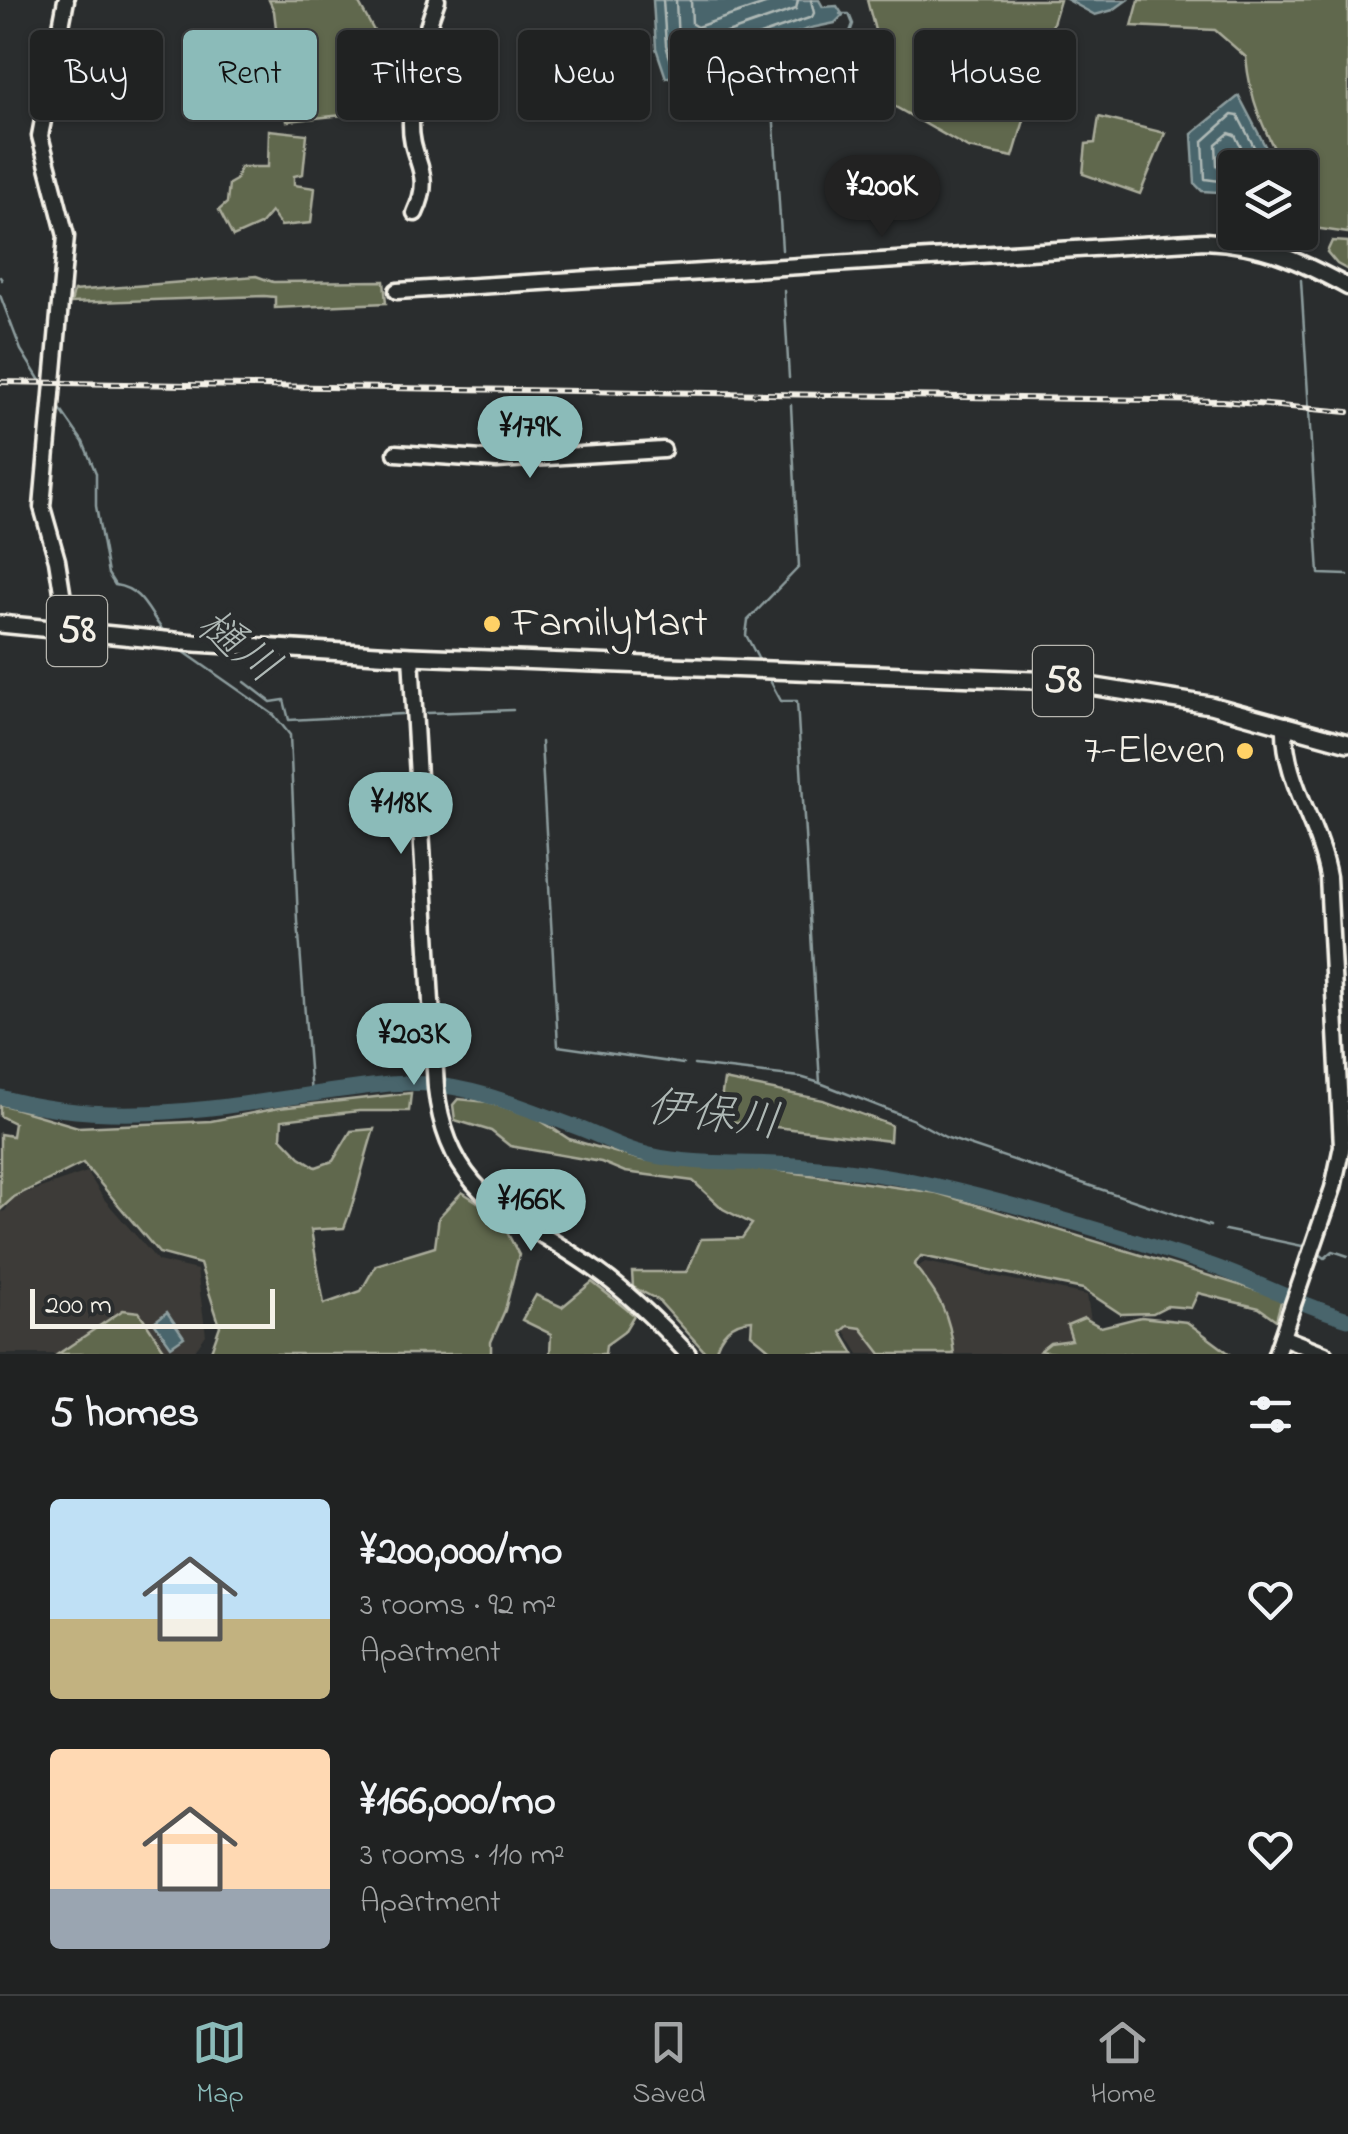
<!DOCTYPE html>
<meta charset="utf-8">
<style>
:root{--surface:#202222;--page:#2d2f2f;--text:#f1f3f6;--muted:#a2a4a5;--line:#3d3f40;--accent:#8bbbb9}
body{margin:0;font-family:"Indie Flower","Klee One",sans-serif;background:var(--page);color:var(--text);height:100vh;display:flex;flex-direction:column;font-size:38px;white-space:nowrap}
*{box-sizing:border-box;margin:0}
p{font-size:32px;color:var(--muted)}
.icon{flex:none;width:55px;height:55px;fill:none;stroke:currentColor;stroke-width:2;stroke-linecap:round;stroke-linejoin:round}
.map{position:relative;height:1354px;overflow:hidden}
.side{display:flex;flex-direction:column;background:var(--surface);flex:1}
.side>*{flex:none}
.banner{position:absolute;left:30px;top:30px;width:1290px;height:90px;display:flex;gap:20px}
.fabs{position:absolute;left:1218px;top:150px;display:grid;gap:20px}
.fabs a{display:grid;place-items:center;width:100px;height:100px;border-radius:10px;background:var(--surface);box-shadow:0 2px 8px #0004,0 0 0 2px var(--line);font-size:50px}
.scale{position:absolute;left:30px;bottom:25px;width:245px;box-sizing:border-box;padding-left:10px;border:5px solid #f4f1e8;border-top:0;font-size:28px;line-height:35px;white-space:nowrap;color:#f4f1e8;-webkit-text-stroke:8px #2a2d2e;paint-order:stroke}
.price{position:absolute;translate:-50% -85px;padding:0 22px;border-radius:35px;background:var(--accent);color:#111;font-size:32px;line-height:65px;filter:drop-shadow(0 2px 5px #0008)}
.price::after{content:'';position:absolute;left:50%;top:60px;width:30px;height:22px;margin-left:-15px;background:inherit;clip-path:polygon(0 0,100% 0,50% 100%)}
.price.selected{background:#222;color:#fff}
ul{padding:0;list-style:none}
li{display:flex;align-items:center;gap:30px;height:250px;padding:0 50px}
li span{display:grid;place-items:center;flex:none;width:280px;height:200px;border-radius:10px;color:#555}
li>.icon{margin-inline-start:auto}
span .icon{width:120px;height:120px;fill:#fffc;stroke-width:1}
li b{font-size:42px}
h2{display:flex;justify-content:space-between;align-items:center;height:120px;padding:0 50px;font-size:42px}
.chip{padding:0 35px;border-radius:10px;background:var(--surface);box-shadow:0 2px 8px #0004,0 0 0 2px var(--line);font-size:35px;line-height:90px}
.chip.selected{background:var(--accent);color:#111}
.dock{display:flex;justify-content:space-around;align-items:center;height:140px;border-top:2px solid var(--line);background:var(--surface);font-size:28px;color:var(--muted)}
.dock a{display:grid;justify-items:center;gap:5px}
.dock .selected{color:var(--accent)}
.map>svg:first-child{display:block}
</style>
<div class="map">
<svg width="1348" height="1354" viewBox="0 0 1348 1354">
<rect width="100%" height="100%" fill="#2a2d2e"/>
<filter id="ink" filterUnits="userSpaceOnUse"><feTurbulence type="fractalNoise" baseFrequency=".01" numOctaves="2"/><feDisplacementMap in="SourceGraphic" scale="20" xChannelSelector="R" yChannelSelector="G"/><feConvolveMatrix kernelMatrix="1 2 1 2 8 2 1 2 1" color-interpolation-filters="sRGB"/></filter>
<g filter="url(#ink)">
<!-- built -->
<g fill="#3c3b37">
<polygon points="87,1172 104,1199 158,1261 197,1270 206,1335 192,1354 0,1354 0,1212 5,1211 14,1197"/>
<polygon points="925,1262 1087,1295 1096,1354 859,1354 839,1321"/>
</g>
<!-- green -->
<g fill="#61684e" stroke="#aaac9b" stroke-width="2.5">
<polygon points="269,0 357,0 384,49 383,89 361,113 287,121 274,11"/>
<polygon points="867,0 1060,0 1013,157 968,148 885,101 882,57"/>
<path d="M 1139,0 L 1348,0 L 1348,233 L 1300,226 L 1300,168 L 1284,167 C 1263,129 1250,100 1246,57 L 1215,30 L 1132,26 Z"/>
<polygon points="1099,117 1165,133 1140,194 1083,174 1086,144 1095,143"/>
<polygon points="269,130 307,134 303,174 294,176 294,185 315,188 311,223 281,226 271,212 260,225 233,237 219,210 227,203 229,184 236,180 240,167 268,167"/>
<polygon points="1332,241 1348,242 1348,270 1337,264 1327,252"/>
<polygon points="256,276 273,282 384,281 386,303 275,308 275,297 264,296 71,303 74,291"/>
<polygon points="724,1080 823,1100 891,1125 890,1141 718,1120"/>
<path d="M 411,1093 L 409,1111 L 359,1111 L 282,1120 L 281,1137 L 300,1157 L 316,1167 L 333,1161 L 351,1131 L 374,1129 C 363,1162 357,1196 344,1228 L 311,1230 L 324,1304 L 361,1291 L 376,1265 L 435,1247 L 439,1217 L 462,1192 L 498,1215 L 519,1255 L 505,1310 L 491,1342 L 491,1354 L 210,1354 L 220,1326 L 200,1264 L 159,1253 L 83,1163 L 14,1197 L 0,1210 L 0,1134 L 12,1136 L 14,1123 L 0,1116 L 0,1104 L 78,1127 L 211,1121 L 279,1108 Z"/>
<path d="M 458,1099 L 488,1102 L 535,1117 L 569,1139 L 642,1160 L 775,1170 L 937,1193 L 1282,1298 L 1276,1320 L 1259,1308 L 1198,1293 L 1191,1308 L 1167,1306 L 1153,1313 L 1121,1314 L 1083,1289 L 921,1256 L 914,1265 C 939,1296 950,1313 954,1354 L 881,1354 L 861,1328 L 848,1326 L 841,1332 L 854,1354 L 775,1354 L 751,1334 L 752,1320 C 732,1321 719,1334 715,1354 L 707,1354 L 658,1300 L 633,1287 L 632,1272 L 687,1272 L 701,1239 L 742,1238 L 752,1224 L 723,1209 L 693,1181 L 625,1172 L 601,1162 L 510,1146 L 491,1131 L 455,1120 L 453,1105 Z"/>
<polygon points="592,1282 634,1315 624,1332 606,1345 605,1354 550,1354 551,1334 522,1320 536,1295 562,1307"/>
<polygon points="123,1310 139,1312 167,1354 58,1354"/>
<polygon points="1141,1317 1187,1322 1230,1354 1060,1354 1040,1351 1050,1343 1072,1340 1067,1325 1084,1318 1101,1327"/>
</g>
<!-- water -->
<g fill="#48656c" stroke="#8d9d9e" stroke-width="2.5">
<polygon points="653,0 819,0 823,7 837,6 843,15 835,23 811,28 666,78 656,48"/>
<polygon points="1068,0 1127,0 1113,10 1095,15"/>
<polygon points="1239,96 1276,167 1235,168 1235,193 1202,191 1195,184 1192,134"/>
<polygon points="167,1312 184,1337 171,1346 154,1322"/>
</g>
<g fill="none" stroke-linecap="round" stroke-linejoin="round">
<!-- shore -->
<g stroke="#afb9b6" stroke-width="2.5">
<polyline points="663,0 666,45 671,62 676,64 812,17 814,13 811,0"/>
<polyline points="676,0 678,43 684,48 796,9 798,0"/>
<polyline points="691,0 692,24 697,27 777,0"/>
<polyline points="1235,171 1220,169 1217,165 1216,144 1229,133 1235,135 1251,168"/>
<polyline points="1235,183 1205,179 1203,141 1232,115 1238,116 1265,168"/>
</g>
<!-- stream -->
<g stroke="#8d9d9e" stroke-width="2.5">
<polyline points="1291,232 1291,238"/>
<polyline points="782,250 771,77 846,43 853,24 849,14 840,14"/>
<polyline points="0,277 2,280"/>
<polyline points="1301,280 1319,574 1348,575"/>
<polyline points="784,291 789,378"/>
<polyline points="0,295 21,350 47,392"/>
<path d="M 58,406 L 83,442 L 96,473 L 96,506 L 108,574 L 115,585 C 143,589 148,613 165,633"/>
<polyline points="177,647 274,715 290,735 298,921 311,1095"/>
<polyline points="761,664 746,635 748,620 799,567 791,405"/>
<polyline points="767,675 781,701 797,701 820,1083 914,1120 945,1137 1210,1226"/>
<polyline points="245,682 271,702 284,700 289,720 402,714"/>
<polyline points="427,713 513,710"/>
<polyline points="541,742 558,1046 683,1064"/>
<polyline points="694,1065 800,1077 820,1083"/>
<polyline points="1225,1230 1307,1247"/>
<polyline points="1318,1253 1325,1258 1333,1251 1348,1256"/>
</g>
<!-- river -->
<path stroke="#48656c" stroke-width="15" d="M 0,1097 C 130,1134 259,1098 389,1084 C 460,1078 515,1105 579,1128 C 603,1137 624,1150 650,1155 C 697,1166 746,1161 794,1165 C 841,1168 890,1175 937,1186 C 1027,1207 1118,1235 1207,1264 C 1255,1280 1299,1305 1348,1319"/>
<defs>
<g id="secondary">
<polyline points="66,0 40,136 66,236 42,507 57,560 68,630"/>
<path d="M 415,213 C 435,171 410,162 411,123 C 413,82 423,38 437,0"/>
<path d="M 397,291 L 1205,241 C 1264,244 1298,260 1348,287"/>
<polyline points="396,453 497,460 663,450"/>
<path d="M 411,656 L 436,1088 C 448,1199 516,1213 596,1270 C 630,1294 660,1324 688,1354"/>
<polyline points="1282,1337 1325,1354"/>
<path d="M 1276,1354 L 1333,1188 L 1342,1146 L 1328,877 C 1319,824 1283,780 1285,725"/>
</g>
<polyline id="primary" points="0,624 195,643 411,656 1058,681 1210,705 1348,743"/>
</defs>
<!-- secondary casing -->
<use href="#secondary" stroke="#f4f1e8" stroke-width="21"/>
<!-- primary casing -->
<use href="#primary" stroke="#f4f1e8" stroke-width="22"/>
<!-- secondary -->
<use href="#secondary" stroke="#2a2d2e" stroke-width="14"/>
<!-- primary -->
<use href="#primary" stroke="#2a2d2e" stroke-width="15"/>
<defs>
<polyline id="rail" points="0,382 1222,401 1348,412"/>
</defs>
<!-- rail casing -->
<use href="#rail" stroke="#f4f1e8" stroke-width="6"/>
<!-- rail -->
<use href="#rail" stroke="#2a2d2e" stroke-width="2.5" stroke-dasharray="8" stroke-linecap="butt"/>
</g>
</g>
<!-- markers -->
<g fill="#ffd166" stroke="#2a2d2e" stroke-width="4">
<circle cx="492" cy="624" r="10"/>
<circle cx="1245" cy="751" r="10"/>
</g>
<g text-anchor="middle" dominant-baseline="central" stroke-width="10" stroke-linejoin="round" paint-order="stroke">
<!-- shield labels -->
<g fill="#2a2d2e" stroke="#b7b6b0" stroke-width="2.5">
<rect x="47" y="596" width="60" height="70" rx="8"/>
<rect x="1033" y="646" width="60" height="70" rx="8"/>
</g>
<g font-size="40" font-weight="bold" fill="#f4f1e8">
<text x="77" y="631">58</text>
<text x="1063" y="681">58</text>
</g>
<!-- poi labels -->
<g font-size="42" fill="#f4f1e8" stroke="#2a2d2e" text-anchor="start">
<text x="512" y="624">FamilyMart</text>
<text x="1225" y="751" text-anchor="end">7-Eleven</text>
</g>
<!-- water labels -->
<g font-size="45" font-style="italic" fill="#afb9b6" stroke="#2a2d2e">
<text transform="translate(237 648) rotate(38)">樋川</text>
<text transform="translate(713 1117) rotate(7)">伊保川</text>
</g>
</g>
</svg>
<div class="fabs">
<a><svg class="icon" aria-label="layers" viewBox="0 0 24 24"><path d="M12 4l9 5-9 5-9-5zM3 14l9 5 9-5"/></svg></a>
</div>
<div class="scale">200 m</div>
<b class="price selected" style="left:882px;top:240px">¥200K</b>
<b class="price" style="left:530px;top:481px">¥179K</b>
<b class="price" style="left:401px;top:857px">¥118K</b>
<b class="price" style="left:414px;top:1088px">¥203K</b>
<b class="price" style="left:531px;top:1254px">¥166K</b>
<div class="banner">
<a class="chip">Buy</a>
<a class="chip selected">Rent</a>
<a class="chip">Filters</a>
<a class="chip">New</a>
<a class="chip">Apartment</a>
<a class="chip">House</a>
</div>
</div>
<section class="side">
<h2>5 homes<svg class="icon" aria-label="filters" viewBox="0 0 24 24"><path d="M4 7h16M4 17h16"/><circle cx="9" cy="7" r="2"/><circle cx="15" cy="17" r="2"/></svg></h2>
<ul>
<li><span style="background:linear-gradient(#bfe0f5 60%,#c2b280 0)"><svg class="icon" aria-label="home" viewBox="0 0 24 24"><path d="M3 11l9-7 9 7M6 9v11h12V9"/></svg></span><div><b>¥200,000/mo</b><p>3 rooms · 92 m²</p><p>Apartment</p></div><svg class="icon" aria-label="heart" viewBox="0 0 24 24"><path d="M12 20l-8-8c-3-5 5-10 8-4 3-6 11-1 8 4z"/></svg></li>
<li><span style="background:linear-gradient(#ffd9b3 70%,#9aa5b1 0)"><svg class="icon" aria-label="home" viewBox="0 0 24 24"><path d="M3 11l9-7 9 7M6 9v11h12V9"/></svg></span><div><b>¥166,000/mo</b><p>3 rooms · 110 m²</p><p>Apartment</p></div><svg class="icon" aria-label="heart" viewBox="0 0 24 24"><path d="M12 20l-8-8c-3-5 5-10 8-4 3-6 11-1 8 4z"/></svg></li>
</ul>
</section>
<nav class="dock">
<a class="selected"><svg class="icon" aria-label="map" viewBox="0 0 24 24"><path d="M3 6l6-2 6 2 6-2v14l-6 2-6-2-6 2zM9 4v14M15 6v14"/></svg>Map</a>
<a><svg class="icon" aria-label="saved" viewBox="0 0 24 24"><path d="M7 4h10v16l-5-4-5 4z"/></svg>Saved</a>
<a><svg class="icon" aria-label="home" viewBox="0 0 24 24"><path d="M3 11l9-7 9 7M6 9v11h12V9"/></svg>Home</a>
</nav>
